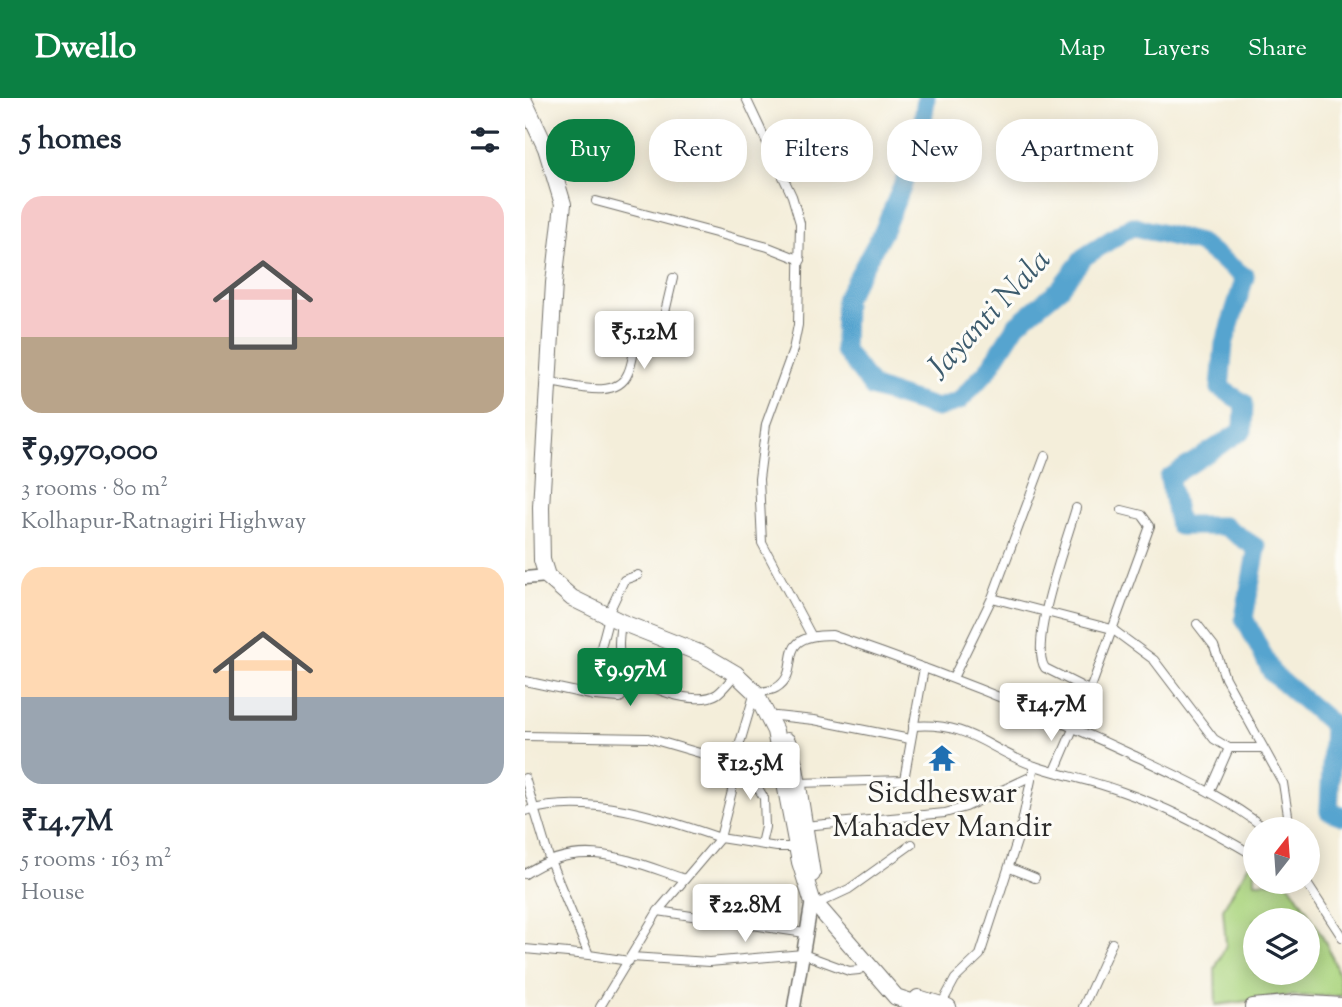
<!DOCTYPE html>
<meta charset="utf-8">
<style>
:root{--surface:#fff;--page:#f2f2f3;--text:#1f2937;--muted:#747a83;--accent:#0b8043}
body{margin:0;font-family:"Sorts Mill Goudy",serif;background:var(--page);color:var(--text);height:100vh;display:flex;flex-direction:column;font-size:26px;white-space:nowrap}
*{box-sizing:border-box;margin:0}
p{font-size:23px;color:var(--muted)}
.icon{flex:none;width:38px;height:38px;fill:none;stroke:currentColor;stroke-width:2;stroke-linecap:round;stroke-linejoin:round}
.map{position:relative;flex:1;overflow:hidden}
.sheet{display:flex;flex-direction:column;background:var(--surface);width:525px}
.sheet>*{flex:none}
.top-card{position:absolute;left:21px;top:21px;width:665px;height:63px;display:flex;gap:14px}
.needle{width:46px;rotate:17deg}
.buttons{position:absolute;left:718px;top:719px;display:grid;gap:14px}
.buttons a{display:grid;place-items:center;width:77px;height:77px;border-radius:50%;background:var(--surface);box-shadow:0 4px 18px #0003;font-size:35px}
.price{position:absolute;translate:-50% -60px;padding:0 16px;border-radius:7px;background:#fff;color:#222;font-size:23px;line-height:46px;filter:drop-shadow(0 2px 4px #0008)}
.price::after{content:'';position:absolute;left:50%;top:42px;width:21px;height:16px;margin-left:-10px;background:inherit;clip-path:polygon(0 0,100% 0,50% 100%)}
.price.on{background:var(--accent);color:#fff}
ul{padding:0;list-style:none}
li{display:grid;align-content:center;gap:14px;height:371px;padding:0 21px}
li span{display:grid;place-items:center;height:217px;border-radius:21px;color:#555}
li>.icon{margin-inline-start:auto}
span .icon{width:126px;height:126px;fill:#fffc;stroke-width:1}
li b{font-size:30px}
h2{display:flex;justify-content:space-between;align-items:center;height:84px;padding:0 21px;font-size:30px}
.pill{padding:0 24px;border-radius:28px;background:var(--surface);box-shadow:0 4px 18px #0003;font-size:24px;line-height:63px}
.pill.on{background:var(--accent);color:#fff}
header{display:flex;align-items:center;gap:42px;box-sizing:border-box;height:98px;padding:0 35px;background:var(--accent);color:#fff}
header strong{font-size:33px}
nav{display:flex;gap:38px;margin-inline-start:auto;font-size:24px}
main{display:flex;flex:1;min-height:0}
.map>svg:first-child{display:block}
</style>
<header>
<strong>Dwello</strong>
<nav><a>Map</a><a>Layers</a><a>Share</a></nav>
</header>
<main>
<section class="sheet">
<h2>5 homes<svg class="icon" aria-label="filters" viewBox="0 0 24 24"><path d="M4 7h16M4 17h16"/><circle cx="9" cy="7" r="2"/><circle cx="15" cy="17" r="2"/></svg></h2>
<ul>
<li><span style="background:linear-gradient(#f6c9c9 65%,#b9a48a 0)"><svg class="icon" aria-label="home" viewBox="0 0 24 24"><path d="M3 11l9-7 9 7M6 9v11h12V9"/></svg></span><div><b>₹9,970,000</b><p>3 rooms · 80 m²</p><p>Kolhapur-Ratnagiri Highway</p></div></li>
<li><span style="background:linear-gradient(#ffd9b3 60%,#9aa5b1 0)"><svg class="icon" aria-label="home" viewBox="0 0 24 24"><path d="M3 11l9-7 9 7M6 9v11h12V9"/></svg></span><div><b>₹14.7M</b><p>5 rooms · 163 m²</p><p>House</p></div></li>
</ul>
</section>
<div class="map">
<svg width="817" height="909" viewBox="0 0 817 909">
<rect width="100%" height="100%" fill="#fdfcf7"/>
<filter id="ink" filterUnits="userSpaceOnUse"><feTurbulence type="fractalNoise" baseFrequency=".0143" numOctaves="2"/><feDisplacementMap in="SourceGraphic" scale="14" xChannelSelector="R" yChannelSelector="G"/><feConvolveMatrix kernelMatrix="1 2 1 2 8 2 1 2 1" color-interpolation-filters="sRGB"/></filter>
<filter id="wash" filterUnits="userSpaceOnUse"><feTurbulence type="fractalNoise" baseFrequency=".00686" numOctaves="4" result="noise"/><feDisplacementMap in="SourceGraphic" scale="28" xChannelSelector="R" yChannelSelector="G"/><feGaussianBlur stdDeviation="1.57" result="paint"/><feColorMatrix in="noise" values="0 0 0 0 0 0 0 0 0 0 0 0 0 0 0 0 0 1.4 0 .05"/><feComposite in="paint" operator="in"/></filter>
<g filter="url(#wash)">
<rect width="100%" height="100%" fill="#f4eeda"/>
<!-- green -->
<path fill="#acd580" stroke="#6c8056" stroke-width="2" fill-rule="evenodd" d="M 730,756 L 730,784 L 763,784 C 785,816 814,858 817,898 L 761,898 L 691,907 L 690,871 L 701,847 L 698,811 ZM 730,822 L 782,822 L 782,875 L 730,875 Z"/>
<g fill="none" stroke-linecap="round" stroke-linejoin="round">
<!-- river -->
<polyline stroke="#56a4cf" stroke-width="19" points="401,0 395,45 358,134 320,201 319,252 348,290 412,310 434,303 463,272 492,226 534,191 559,159 607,128 674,145 720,179 699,246 695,290 719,305 718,332 644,380 654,428 699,428 732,450 719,520 747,575 808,627 804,713 817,718"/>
</g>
</g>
<g filter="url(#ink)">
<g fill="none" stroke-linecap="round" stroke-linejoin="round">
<defs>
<g id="street">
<polyline points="221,0 267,98 275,125 273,227 268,252 241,326 234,381 237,445 286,537"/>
<polyline points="71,103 243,149 276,162"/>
<path d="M 24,284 C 45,286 91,304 103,275 C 108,265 107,253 114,243 L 133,232 L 137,227 L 148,180"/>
<path d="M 551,410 C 542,442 503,545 520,570 L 564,592"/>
<polyline points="467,500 587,531 629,562 689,641 704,650 685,693"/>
<polyline points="85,512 99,482 113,477"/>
<path d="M 96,524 C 94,539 91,559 101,572 C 116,590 172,609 192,596 C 199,591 205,582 211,576"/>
<polyline points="672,526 689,548 700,580 758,685 763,717 754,732"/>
<polyline points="428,580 467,500 520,358"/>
<polyline points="0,583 70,598 71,568 84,519"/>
<polyline points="70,598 95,600 99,596 102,573"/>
<polyline points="251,618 289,622 385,641"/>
<path d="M 388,628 C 446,623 465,654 513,669 C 540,678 568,683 595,693 C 642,709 688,733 730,758"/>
<polyline points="0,638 123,640 209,665 230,685 239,700 240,729 236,746"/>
<polyline points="704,650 736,650"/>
<polyline points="530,673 568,584 625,428 617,417 597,412"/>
<polyline points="0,680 24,760 64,857 104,863"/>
<polyline points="273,685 379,682 399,570"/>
<path d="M 0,713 C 64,695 135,719 195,740 L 207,693 L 209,665 L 230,594 C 236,593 245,594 251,590 C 281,572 244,537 307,537 C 409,572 510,611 608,657 C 655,679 701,699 742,732"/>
<polyline points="279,728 420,715 441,709 507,678"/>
<polyline points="485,770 510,780"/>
<path d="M 0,776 C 56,738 102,762 160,781"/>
<polyline points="781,784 817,839"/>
<polyline points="296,804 324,791 387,746"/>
<polyline points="133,813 280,835"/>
<polyline points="0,851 64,857"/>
<polyline points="106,859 184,864 278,856 324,873 334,872 340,866"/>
<polyline points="416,907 430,881 455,857 495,734 509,668"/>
<polyline points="75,909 133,813 195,740 252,749 272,749"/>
<polyline points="558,909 587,845"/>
</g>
<g id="secondary">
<polyline points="0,480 22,478"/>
<polyline points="269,909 287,802"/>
</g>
<g id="highway">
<polyline points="0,5 21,50 38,106 29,185 16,409 17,462 22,478 47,500 96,524 177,556 211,576 230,594 250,633 275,764 287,802 371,899 402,909"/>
<polyline points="262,643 270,669 287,776"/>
<polyline points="393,900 423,909"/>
<polyline points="728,909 771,905 817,908"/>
</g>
</defs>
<!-- street casing -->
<use href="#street" stroke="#716f68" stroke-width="10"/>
<!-- secondary casing -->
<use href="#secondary" stroke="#716f68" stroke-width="15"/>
<!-- highway casing -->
<use href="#highway" stroke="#716f68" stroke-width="18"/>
<!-- street -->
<use href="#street" stroke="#fff" stroke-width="8"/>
<!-- secondary -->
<use href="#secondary" stroke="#fff" stroke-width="12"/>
<!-- highway -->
<use href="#highway" stroke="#fff" stroke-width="16"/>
</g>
</g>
<!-- icons -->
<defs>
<symbol id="temple-bare" viewBox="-9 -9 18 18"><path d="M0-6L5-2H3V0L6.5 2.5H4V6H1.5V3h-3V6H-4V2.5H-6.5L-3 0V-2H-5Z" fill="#1f6fb2" stroke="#fdfcf7" stroke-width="2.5" paint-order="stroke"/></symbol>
</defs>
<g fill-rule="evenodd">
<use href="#temple-bare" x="398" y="641" width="38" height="38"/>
</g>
<g text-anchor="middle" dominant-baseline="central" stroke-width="6" stroke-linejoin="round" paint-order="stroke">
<!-- poi labels -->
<g font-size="30" fill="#2b2b2b" stroke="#fdfcf7">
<text x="417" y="696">Siddheswar<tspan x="417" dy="34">Mahadev Mandir</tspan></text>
</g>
<!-- water labels -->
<g font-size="32" font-style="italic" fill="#3c5b6d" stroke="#fdfcf7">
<text transform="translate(465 217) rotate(-47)">Jayanti Nala</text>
</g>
</g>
</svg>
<div class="buttons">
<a><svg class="needle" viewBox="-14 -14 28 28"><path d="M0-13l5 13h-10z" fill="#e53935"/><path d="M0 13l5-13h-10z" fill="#747a83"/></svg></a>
<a><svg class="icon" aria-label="layers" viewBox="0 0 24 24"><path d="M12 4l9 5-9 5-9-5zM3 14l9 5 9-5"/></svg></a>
</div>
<b class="price" style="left:119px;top:273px">₹5.12M</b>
<b class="price on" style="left:105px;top:610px">₹9.97M</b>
<b class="price" style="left:526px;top:645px">₹14.7M</b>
<b class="price" style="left:225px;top:704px">₹12.5M</b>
<b class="price" style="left:220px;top:846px">₹22.8M</b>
<div class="top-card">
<a class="pill on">Buy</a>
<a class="pill">Rent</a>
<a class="pill">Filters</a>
<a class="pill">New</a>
<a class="pill">Apartment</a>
</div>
</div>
</main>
